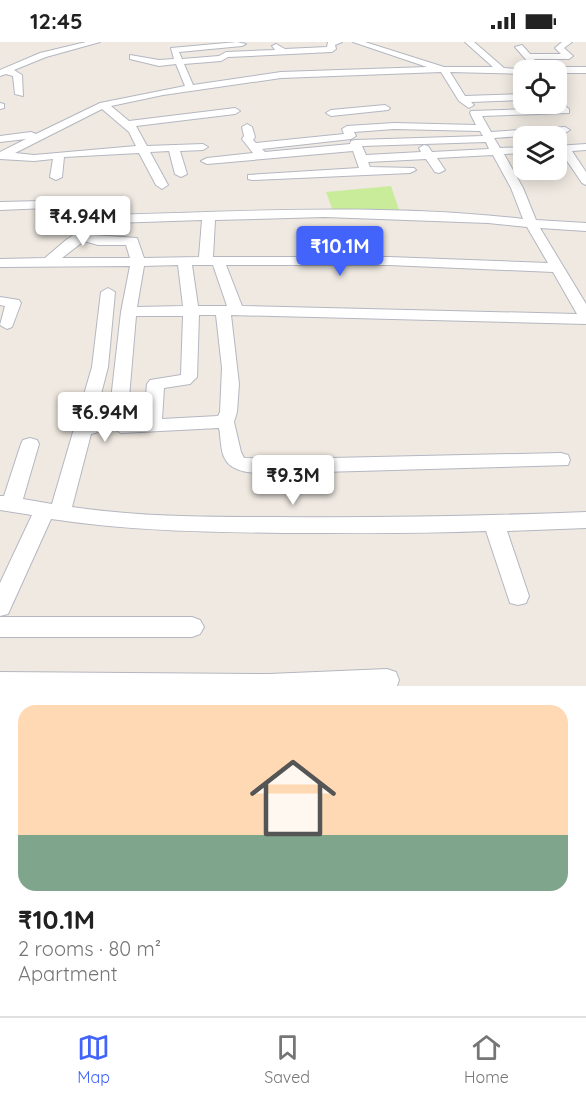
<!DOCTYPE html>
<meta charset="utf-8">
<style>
:root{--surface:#fff;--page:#f2f2f2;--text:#222;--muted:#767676;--line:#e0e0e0;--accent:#4264fb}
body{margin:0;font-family:Quicksand,sans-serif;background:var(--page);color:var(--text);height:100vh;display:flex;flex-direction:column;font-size:22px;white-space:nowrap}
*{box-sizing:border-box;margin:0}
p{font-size:20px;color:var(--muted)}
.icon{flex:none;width:33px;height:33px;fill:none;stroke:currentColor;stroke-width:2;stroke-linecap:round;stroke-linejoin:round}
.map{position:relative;height:644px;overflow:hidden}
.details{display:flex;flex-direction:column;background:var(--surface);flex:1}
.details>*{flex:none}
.controls{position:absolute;left:513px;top:18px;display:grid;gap:12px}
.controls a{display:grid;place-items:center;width:54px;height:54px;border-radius:12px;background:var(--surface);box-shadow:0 3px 15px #0003;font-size:30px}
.price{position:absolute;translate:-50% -51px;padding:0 14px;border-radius:6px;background:#fff;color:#222;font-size:20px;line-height:39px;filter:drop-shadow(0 2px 3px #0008)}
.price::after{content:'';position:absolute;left:50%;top:36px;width:18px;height:14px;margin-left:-9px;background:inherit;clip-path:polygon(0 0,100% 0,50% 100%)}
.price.active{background:var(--accent);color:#fff}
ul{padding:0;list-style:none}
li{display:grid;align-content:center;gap:12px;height:318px;padding:0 18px}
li+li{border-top:2px solid var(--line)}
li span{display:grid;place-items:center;height:186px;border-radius:18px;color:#555}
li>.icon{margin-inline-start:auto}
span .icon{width:108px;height:108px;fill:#fffc;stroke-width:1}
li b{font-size:26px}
.status{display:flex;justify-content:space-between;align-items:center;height:42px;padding:0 30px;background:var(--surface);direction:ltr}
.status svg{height:16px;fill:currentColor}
.dock{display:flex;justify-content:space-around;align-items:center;height:84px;border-top:2px solid var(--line);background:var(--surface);font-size:16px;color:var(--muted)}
.dock a{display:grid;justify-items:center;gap:3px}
.dock .active{color:var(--accent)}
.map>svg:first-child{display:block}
</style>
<div class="status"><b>12:45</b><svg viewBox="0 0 49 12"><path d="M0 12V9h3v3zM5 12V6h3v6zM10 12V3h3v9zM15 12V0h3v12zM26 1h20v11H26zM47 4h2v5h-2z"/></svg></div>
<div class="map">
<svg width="586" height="644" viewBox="0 0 586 644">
<rect width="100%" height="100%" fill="#efe9e1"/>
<!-- pitch -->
<polygon fill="#c9ec9a" points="391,144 400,171 333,169 326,150"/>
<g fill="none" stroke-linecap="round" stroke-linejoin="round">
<defs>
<g id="minor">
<polygon points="86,0 100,0 46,15 14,28 22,33 23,54 15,52 13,34 6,32 0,34 0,28 40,11"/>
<path d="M 237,0 L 246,2 L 242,4 L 179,10 L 182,17 L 219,14 L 226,10 L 275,8 L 272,4 L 276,2 L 285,7 L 327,5 L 328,0 L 342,0 L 335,3 L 336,7 L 332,10 L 228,15 L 221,19 L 184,22 L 193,43 L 281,30 L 427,25 L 353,0 L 365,0 L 444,25 L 493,25 L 465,0 L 474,0 L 504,26 L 528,28 L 524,28 L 524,32 L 450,30 L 465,54 L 524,52 L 524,58 L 471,60 L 474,63 L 469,66 L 459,59 L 441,30 L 281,36 L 163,53 L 111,64 L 129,79 L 235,66 L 240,69 L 235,72 L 136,84 L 147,104 L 203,102 L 208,105 L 203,108 L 180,109 L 187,132 L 181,135 L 175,132 L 169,109 L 150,110 L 168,143 L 162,147 L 156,143 L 139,111 L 64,115 L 62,135 L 56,138 L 50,135 L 53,117 L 34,119 L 0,117 L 0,110 L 26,97 L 0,100 L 0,94 L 31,90 L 36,92 L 100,61 L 185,44 L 176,22 L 159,24 L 130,17 L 130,13 L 159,18 L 174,17 L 171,6 ZM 102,67 L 129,90 L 136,104 L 34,113 L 15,111 Z"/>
<polygon points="562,0 572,0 564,6 573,14 569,17 534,17 543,28 535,28 515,5 522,3 530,12 561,12 555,6"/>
<polygon points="555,25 586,25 586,31 556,31 556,28 551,28"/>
<path d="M 556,57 L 569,67 L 569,71 L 482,74 L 491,90 L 565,85 L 570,88 L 565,91 L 494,96 L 500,106 L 524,105 L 524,111 L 504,112 L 523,146 L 536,178 L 586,181 L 586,189 L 540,186 L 586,262 L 586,282 L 231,273 L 239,342 L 237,370 L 234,380 L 241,410 L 244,416 L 286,417 L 561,411 L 568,413 L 570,418 L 568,423 L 286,431 C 267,430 233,436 224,415 C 220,406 221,395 219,386 L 121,391 L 112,386 L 91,392 L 72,465 C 140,475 208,475 276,475 C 380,476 483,474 586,470 L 586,486 L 507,489 L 529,554 L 526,561 L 518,563 L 510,561 L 486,489 C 419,492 352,491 284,491 C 204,490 131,489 51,477 L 8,572 L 0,574 L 0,541 L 32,473 L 0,468 L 0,454 L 4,454 L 21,402 L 23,398 L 30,396 L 37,398 L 39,402 L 23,457 L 52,462 L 92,325 L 101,250 L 108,246 L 115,250 L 108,325 L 94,379 L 109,375 L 121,270 L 130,224 L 0,225 L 0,217 L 45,216 L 66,198 L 100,176 L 112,173 C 249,169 387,161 523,177 L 511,146 L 493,113 L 437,116 L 445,128 L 439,131 L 435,130 L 426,117 L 368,120 L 370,125 L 414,126 L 416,128 L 410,131 L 252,138 L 248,137 L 248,133 L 359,126 L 353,109 L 207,122 L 201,119 L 207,116 L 253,111 L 242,97 L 244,94 L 242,85 L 247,82 L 252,85 L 255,95 L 253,98 L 256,101 L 344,92 L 342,87 L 347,84 L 394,81 L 476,83 L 470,71 L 471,69 L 557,66 L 552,62 L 556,62 ZM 394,87 L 480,89 L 483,94 L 355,98 L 351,99 L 350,102 L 265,110 L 262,107 L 351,97 L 356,94 L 354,90 ZM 486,100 L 489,107 L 432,110 L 428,104 L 424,103 L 419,106 L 421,110 L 366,113 L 362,104 ZM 325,175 L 488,181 L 527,185 L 548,221 L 389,215 L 213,215 L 215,178 ZM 202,178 L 199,215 L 144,216 L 137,196 L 93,193 L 113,181 ZM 84,199 L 98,203 L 126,203 L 130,216 L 62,216 ZM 178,223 L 183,264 L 137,265 L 144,224 ZM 192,223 L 213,223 L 227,264 L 198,264 ZM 226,223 L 389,223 L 553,230 L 577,272 L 242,264 ZM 199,273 L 216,273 L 222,326 L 220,370 L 218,374 L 162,377 L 164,346 L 190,342 L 197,335 ZM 136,274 L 183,274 L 181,333 L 150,338 L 147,342 L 144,378 L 127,379 Z"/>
<polygon points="0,61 4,62 4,66 0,67"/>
<polygon points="385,63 390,66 388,68 331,74 326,71 331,68"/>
<polygon points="586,102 586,108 572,109 586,130 586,143 582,141 561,110 556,110 556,104"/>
<polygon points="43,159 47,160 49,163 47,166 0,168 0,160"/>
<polygon points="0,255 19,258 21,261 12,285 7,287 0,283 5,264 0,263"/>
<polygon points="0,575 192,575 200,578 204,585 200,592 192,595 0,595"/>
<polygon points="387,627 396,630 399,638 397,644 0,644 0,630 269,632"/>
</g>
</defs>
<!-- minor casing -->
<use href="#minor" stroke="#b4b7c1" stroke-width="2"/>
<!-- minor -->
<use href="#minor" fill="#fff" fill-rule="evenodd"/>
</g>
</svg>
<div class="controls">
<a><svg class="icon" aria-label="locate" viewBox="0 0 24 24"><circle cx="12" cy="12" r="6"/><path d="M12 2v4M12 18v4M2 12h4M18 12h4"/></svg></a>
<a><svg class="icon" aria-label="layers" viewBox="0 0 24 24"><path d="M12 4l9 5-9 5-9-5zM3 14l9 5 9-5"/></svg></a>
</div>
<b class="price" style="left:83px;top:205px">₹4.94M</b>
<b class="price active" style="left:340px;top:235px">₹10.1M</b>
<b class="price" style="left:105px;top:401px">₹6.94M</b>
<b class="price" style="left:293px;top:464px">₹9.3M</b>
</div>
<section class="details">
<ul>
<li><span style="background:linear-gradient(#ffd9b3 70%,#7fa58c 0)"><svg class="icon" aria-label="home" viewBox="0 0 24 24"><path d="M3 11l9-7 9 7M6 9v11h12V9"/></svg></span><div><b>₹10.1M</b><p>2 rooms · 80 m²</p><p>Apartment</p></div></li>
</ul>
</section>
<nav class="dock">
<a class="active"><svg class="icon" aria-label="map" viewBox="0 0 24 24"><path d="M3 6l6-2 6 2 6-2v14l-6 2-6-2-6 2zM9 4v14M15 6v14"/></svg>Map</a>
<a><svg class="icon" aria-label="saved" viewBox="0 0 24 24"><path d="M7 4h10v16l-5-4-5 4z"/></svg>Saved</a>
<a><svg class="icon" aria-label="home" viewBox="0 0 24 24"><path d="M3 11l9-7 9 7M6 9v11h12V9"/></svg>Home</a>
</nav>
